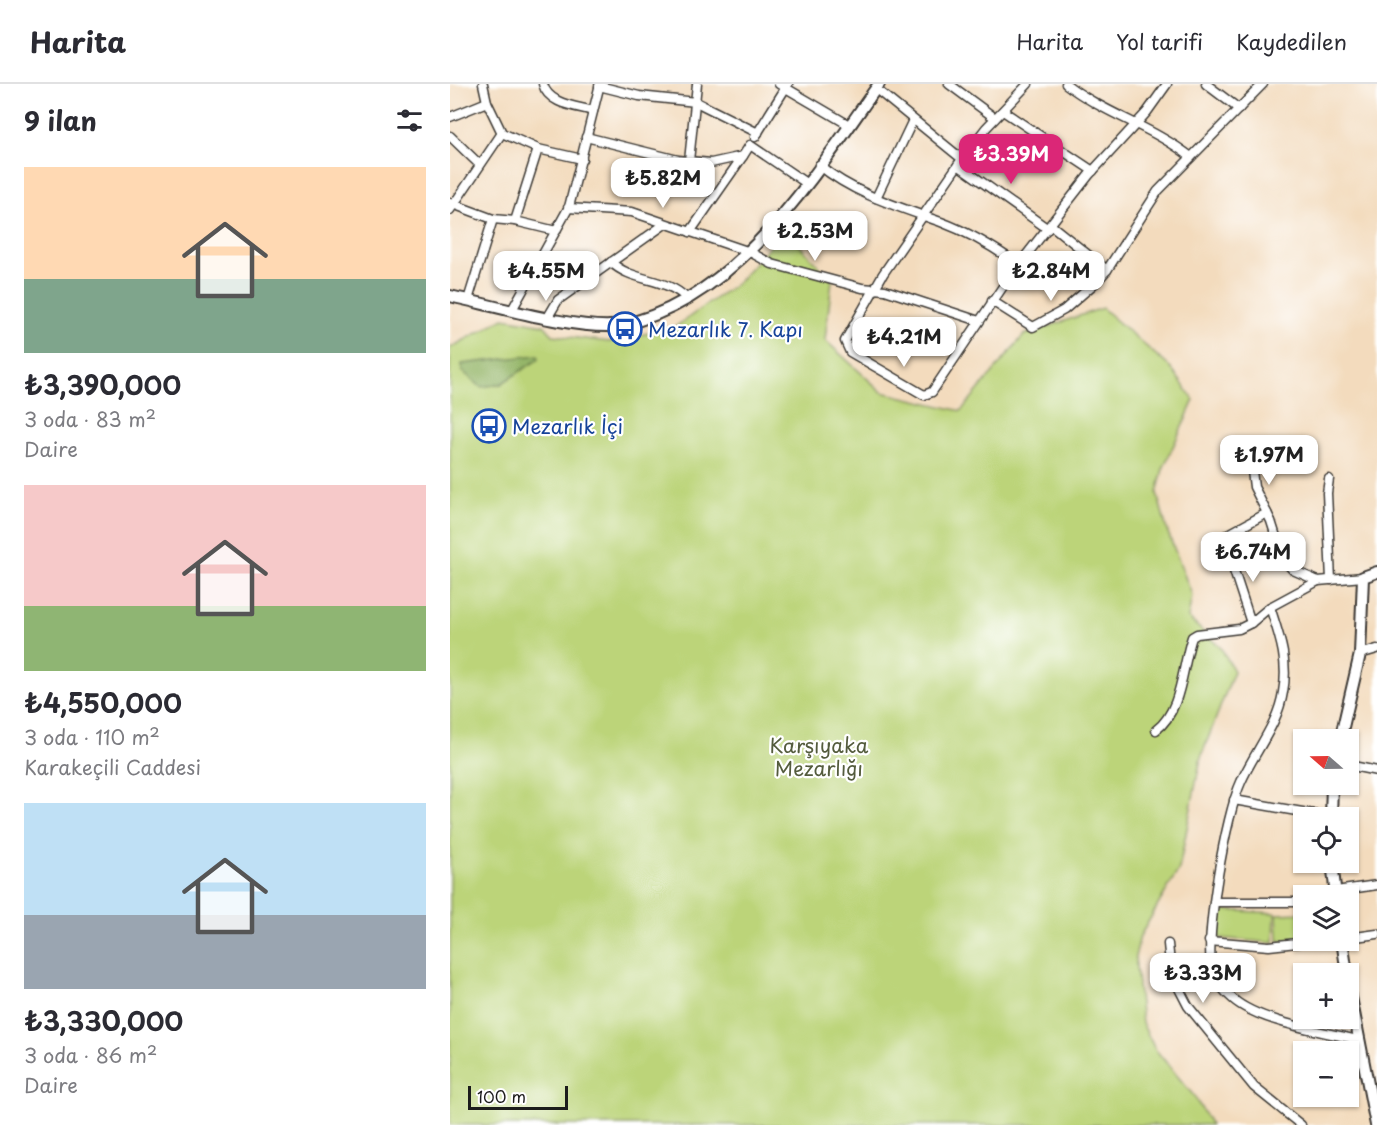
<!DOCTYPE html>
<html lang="tr">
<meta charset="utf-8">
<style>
:root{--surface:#fff;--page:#f7f7f7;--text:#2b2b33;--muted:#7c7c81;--line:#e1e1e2;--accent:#db2777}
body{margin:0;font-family:"Playpen Sans",sans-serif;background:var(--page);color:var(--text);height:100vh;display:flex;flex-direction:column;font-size:22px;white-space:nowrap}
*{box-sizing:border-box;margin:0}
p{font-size:20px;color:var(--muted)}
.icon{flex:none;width:33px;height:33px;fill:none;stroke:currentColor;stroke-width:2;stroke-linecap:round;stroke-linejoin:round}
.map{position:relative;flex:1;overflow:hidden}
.drawer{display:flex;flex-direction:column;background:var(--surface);width:450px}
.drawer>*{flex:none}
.needle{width:39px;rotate:290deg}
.controls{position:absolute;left:843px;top:645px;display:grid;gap:12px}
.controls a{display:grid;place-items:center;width:66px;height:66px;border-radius:0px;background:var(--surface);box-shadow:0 2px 4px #0004;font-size:30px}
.scale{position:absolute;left:18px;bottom:15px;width:100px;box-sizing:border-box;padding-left:6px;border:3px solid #1c1c1c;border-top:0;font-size:16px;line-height:21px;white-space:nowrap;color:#1c1c1c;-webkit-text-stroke:4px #fff;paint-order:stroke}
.price{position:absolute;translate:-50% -51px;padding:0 14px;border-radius:12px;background:#fff;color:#222;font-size:20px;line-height:39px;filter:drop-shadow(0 2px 3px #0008)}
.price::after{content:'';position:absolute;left:50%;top:36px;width:18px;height:14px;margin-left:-9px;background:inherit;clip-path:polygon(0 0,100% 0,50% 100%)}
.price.selected{background:var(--accent);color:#fff}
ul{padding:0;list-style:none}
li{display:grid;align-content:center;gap:12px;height:318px;padding:0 24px}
li span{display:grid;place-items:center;height:186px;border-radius:0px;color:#555}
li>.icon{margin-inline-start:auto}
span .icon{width:108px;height:108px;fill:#fffc;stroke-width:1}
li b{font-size:26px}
h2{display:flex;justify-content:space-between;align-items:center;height:72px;padding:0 24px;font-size:26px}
header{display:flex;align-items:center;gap:36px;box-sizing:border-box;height:84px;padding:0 30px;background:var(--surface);border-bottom:2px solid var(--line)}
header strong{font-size:28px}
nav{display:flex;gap:33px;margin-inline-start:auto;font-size:21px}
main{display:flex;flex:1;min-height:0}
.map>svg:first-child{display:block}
</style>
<header>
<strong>Harita</strong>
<nav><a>Harita</a><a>Yol tarifi</a><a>Kaydedilen</a></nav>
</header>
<main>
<section class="drawer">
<h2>9 ilan<svg class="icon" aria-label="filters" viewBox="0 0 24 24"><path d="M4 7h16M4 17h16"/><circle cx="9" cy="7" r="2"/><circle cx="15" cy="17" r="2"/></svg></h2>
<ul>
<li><span style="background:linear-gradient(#ffd9b3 60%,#7fa58c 0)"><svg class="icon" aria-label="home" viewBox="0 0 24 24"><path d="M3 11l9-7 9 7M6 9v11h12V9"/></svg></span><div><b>₺3,390,000</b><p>3 oda · 83 m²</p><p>Daire</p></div></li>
<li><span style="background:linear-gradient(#f6c9c9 65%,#8fb573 0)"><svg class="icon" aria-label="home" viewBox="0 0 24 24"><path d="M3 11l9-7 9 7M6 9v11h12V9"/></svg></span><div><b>₺4,550,000</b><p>3 oda · 110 m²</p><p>Karakeçili Caddesi</p></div></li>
<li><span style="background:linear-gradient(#bfe0f5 60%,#9aa5b1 0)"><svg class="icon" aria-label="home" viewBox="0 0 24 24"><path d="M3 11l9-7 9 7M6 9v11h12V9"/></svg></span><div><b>₺3,330,000</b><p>3 oda · 86 m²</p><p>Daire</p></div></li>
</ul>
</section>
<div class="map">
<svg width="927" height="1041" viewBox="0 0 927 1041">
<rect width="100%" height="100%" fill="#fff"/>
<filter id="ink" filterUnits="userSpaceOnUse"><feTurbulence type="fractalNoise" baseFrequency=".0167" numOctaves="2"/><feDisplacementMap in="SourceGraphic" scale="12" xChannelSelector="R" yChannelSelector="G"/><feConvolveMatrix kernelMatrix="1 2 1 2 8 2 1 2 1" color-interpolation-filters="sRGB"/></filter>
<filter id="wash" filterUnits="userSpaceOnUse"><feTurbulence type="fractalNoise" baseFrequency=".008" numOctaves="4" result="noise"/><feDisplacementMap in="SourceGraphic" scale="24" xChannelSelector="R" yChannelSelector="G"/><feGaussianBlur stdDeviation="1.35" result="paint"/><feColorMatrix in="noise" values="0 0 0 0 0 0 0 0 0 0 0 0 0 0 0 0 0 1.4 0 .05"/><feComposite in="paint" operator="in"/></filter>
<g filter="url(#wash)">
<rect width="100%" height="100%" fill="#f3dbbd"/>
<!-- green -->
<g fill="#bcd479" stroke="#6c784a" stroke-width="1.5">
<polygon points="335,146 382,196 375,256 432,308 511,327 574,251 652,224 721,284 744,316 713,385 707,409 717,446 742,511 738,534 771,564 784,587 751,673 729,785 690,852 685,873 692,939 705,965 744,1012 761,1041 0,1041 0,264 54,234 94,241 103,251 159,258 225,243 287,199"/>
<polygon points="771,826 825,829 824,859 768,854"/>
<polygon points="853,829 853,856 828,857 827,830"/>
</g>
<!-- forest -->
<polygon fill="#95b669" stroke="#586942" stroke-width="1.5" points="88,271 89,275 51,300 31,303 12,287 12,280"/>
</g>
<g filter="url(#ink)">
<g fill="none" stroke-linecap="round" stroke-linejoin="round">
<defs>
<g id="minor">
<polyline points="33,0 37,18 52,49 88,65 132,75"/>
<path d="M 93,0 C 98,20 125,22 143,27"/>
<polyline points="329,0 399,41"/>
<polyline points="499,0 545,34"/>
<polyline points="578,0 536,44 512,75 433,190 395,257 400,268 474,311 482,308 560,192 639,91 697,28 717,0"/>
<path d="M 616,0 C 655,30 703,43 741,73"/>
<polyline points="756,0 789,25"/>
<polyline points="149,2 189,12 246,18 308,49"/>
<polyline points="426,5 512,75"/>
<polyline points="553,27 643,87"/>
<polyline points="0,33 37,18"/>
<polyline points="0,52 30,81"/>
<polyline points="136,53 228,76 261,79 293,72 300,61 356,99"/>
<polyline points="305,53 338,0"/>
<polyline points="239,77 247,0"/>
<path d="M 369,81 C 404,110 449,123 491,138 C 518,148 545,164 569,181"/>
<polyline points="508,81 598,145"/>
<polyline points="426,114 463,36"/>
<polyline points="0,119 43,135 65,137 106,147"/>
<polyline points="118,124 182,128 300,168 322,180 412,204 435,206 529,237"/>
<polyline points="0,126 52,49"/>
<polyline points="65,137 88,65"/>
<polyline points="601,141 657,186"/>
<polyline points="240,148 293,72"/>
<path d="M 161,178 C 181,198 216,193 236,214"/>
<polyline points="18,216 43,135"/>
<polyline points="542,217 583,243 614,226 645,199 657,186 708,107 813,0"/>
<polyline points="62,226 119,123 150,0"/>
<polyline points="98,233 108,216 215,140"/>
<polyline points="801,379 804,403 821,437 833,475 843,486 868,497 913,493"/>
<polyline points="879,395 877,409 881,496"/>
<polyline points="817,429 773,453 801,539 820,523 868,497"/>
<path d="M 820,523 C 829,551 839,577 833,608 C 828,641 804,668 791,698 C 776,730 754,854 762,886 C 765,898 774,907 783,915 C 809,938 875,948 908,956"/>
<polyline points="910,570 927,565"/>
<path d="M 706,646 C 732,627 732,582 742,553 L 747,550 L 789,545 L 801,539"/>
<polyline points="898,681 927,687"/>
<polyline points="784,716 881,733"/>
<polyline points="886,807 927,801"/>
<polyline points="765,818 854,818"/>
<polyline points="898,854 927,850"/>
<polyline points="759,857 819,862 875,856"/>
<polyline points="718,860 721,889 738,922 804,1003 851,1041"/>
</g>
<g id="major">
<path d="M 0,212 C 41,221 133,248 171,241 C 288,217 365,90 429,0"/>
<polyline points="890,656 910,570 913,493 927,488"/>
<polyline points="881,734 882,700"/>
<polyline points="882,778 886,812"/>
<polyline points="892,856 897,890"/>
<polyline points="898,898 926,1041"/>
</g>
</defs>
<!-- minor casing -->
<use href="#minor" stroke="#3c3934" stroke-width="11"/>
<!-- major casing -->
<use href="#major" stroke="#3c3934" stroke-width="14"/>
<!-- minor -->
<use href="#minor" stroke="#fff" stroke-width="8"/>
<!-- major -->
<use href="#major" stroke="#fff" stroke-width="10"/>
</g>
</g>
<!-- icons -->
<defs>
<symbol id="bus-ring" viewBox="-11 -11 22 22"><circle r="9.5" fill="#fff" stroke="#1a4fb4" stroke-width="1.5"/><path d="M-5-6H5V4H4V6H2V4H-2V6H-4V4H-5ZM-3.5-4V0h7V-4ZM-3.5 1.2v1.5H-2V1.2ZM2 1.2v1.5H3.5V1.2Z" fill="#1a4fb4"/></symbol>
</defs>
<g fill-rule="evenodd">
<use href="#bus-ring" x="156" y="226" width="38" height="38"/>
<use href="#bus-ring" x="20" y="323" width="38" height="38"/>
</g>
<g text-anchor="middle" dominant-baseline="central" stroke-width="4.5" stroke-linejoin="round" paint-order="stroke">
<!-- transit labels -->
<g font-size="20" fill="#164399" stroke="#fff" text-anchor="start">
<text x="198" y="245">Mezarlık 7. Kapı</text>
<text x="62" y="342">Mezarlık İçi</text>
</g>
<!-- park labels -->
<g font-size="20" fill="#545c3d" stroke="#fff">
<text x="369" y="661">Karşıyaka<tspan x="369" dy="23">Mezarlığı</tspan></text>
</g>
</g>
</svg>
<div class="controls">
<a><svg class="needle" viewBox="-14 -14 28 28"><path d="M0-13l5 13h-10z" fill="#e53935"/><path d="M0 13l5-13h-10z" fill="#7c7c81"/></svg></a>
<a><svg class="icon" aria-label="locate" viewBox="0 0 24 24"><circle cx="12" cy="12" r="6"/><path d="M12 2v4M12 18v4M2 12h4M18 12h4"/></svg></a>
<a><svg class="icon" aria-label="layers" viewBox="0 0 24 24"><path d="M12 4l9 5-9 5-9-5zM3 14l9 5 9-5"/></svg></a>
<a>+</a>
<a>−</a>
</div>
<div class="scale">100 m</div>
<b class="price selected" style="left:561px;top:101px">₺3.39M</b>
<b class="price" style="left:213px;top:125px">₺5.82M</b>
<b class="price" style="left:365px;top:178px">₺2.53M</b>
<b class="price" style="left:96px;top:218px">₺4.55M</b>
<b class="price" style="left:601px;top:218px">₺2.84M</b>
<b class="price" style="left:454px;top:284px">₺4.21M</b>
<b class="price" style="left:819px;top:402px">₺1.97M</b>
<b class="price" style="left:803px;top:499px">₺6.74M</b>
<b class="price" style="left:753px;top:920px">₺3.33M</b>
</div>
</main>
